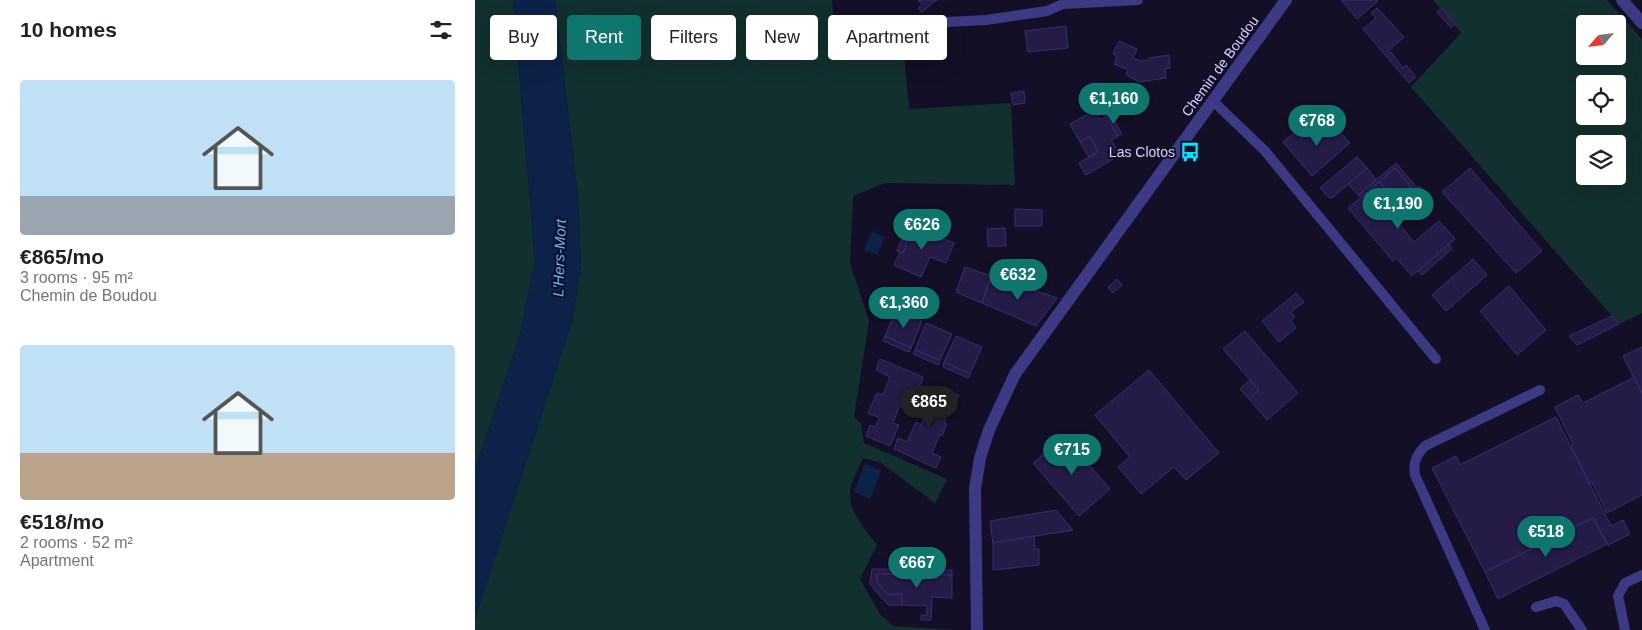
<!DOCTYPE html>
<meta charset="utf-8">
<style>
:root{--surface:#fff;--page:#f6f6f6;--text:#202124;--muted:#757577;--accent:#0f766e}
body{margin:0;font-family:Helvetica,sans-serif;background:var(--page);color:var(--text);height:100vh;display:flex;flex-direction:column;font-size:19px;white-space:nowrap}
*{box-sizing:border-box;margin:0}
p{font-size:16px;color:var(--muted)}
.icon{flex:none;width:28px;height:28px;fill:none;stroke:currentColor;stroke-width:2;stroke-linecap:round;stroke-linejoin:round}
.map{position:relative;flex:1;overflow:hidden}
.side{display:flex;flex-direction:column;background:var(--surface);width:475px}
.side>*{flex:none}
.guide{position:absolute;left:15px;top:15px;width:475px;height:45px;display:flex;gap:10px}
.needle{width:32px;rotate:242deg}
.tools{position:absolute;left:1101px;top:15px;display:grid;gap:10px}
.tools a{display:grid;place-items:center;width:50px;height:50px;border-radius:5px;background:var(--surface);box-shadow:0 5px 20px #0002;font-size:25px}
.price{position:absolute;translate:-50% -42px;padding:0 11px;border-radius:18px;background:var(--accent);color:#fff;font-size:16px;line-height:32px;filter:drop-shadow(0 1px 2px #0008)}
.price::after{content:'';position:absolute;left:50%;top:30px;width:15px;height:11px;margin-left:-8px;background:inherit;clip-path:polygon(0 0,100% 0,50% 100%)}
.price.active{background:#222;color:#fff}
ul{padding:0;list-style:none}
li{display:grid;align-content:center;gap:10px;height:265px;padding:0 20px}
li span{display:grid;place-items:center;height:155px;border-radius:5px;color:#555}
li>.icon{margin-inline-start:auto}
span .icon{width:90px;height:90px;fill:#fffc;stroke-width:1}
li b{font-size:21px}
h2{display:flex;justify-content:space-between;align-items:center;height:60px;padding:0 20px;font-size:21px}
.pill{padding:0 18px;border-radius:5px;background:var(--surface);box-shadow:0 5px 20px #0002;font-size:18px;line-height:45px}
.pill.active{background:var(--accent);color:#fff}
main{display:flex;flex:1;min-height:0}
.map>svg:first-child{display:block}
</style>
<main>
<section class="side">
<h2>10 homes<svg class="icon" aria-label="filters" viewBox="0 0 24 24"><path d="M4 7h16M4 17h16"/><circle cx="9" cy="7" r="2"/><circle cx="15" cy="17" r="2"/></svg></h2>
<ul>
<li><span style="background:linear-gradient(#bfe0f5 75%,#9aa5b1 0)"><svg class="icon" aria-label="home" viewBox="0 0 24 24"><path d="M3 11l9-7 9 7M6 9v11h12V9"/></svg></span><div><b>€865/mo</b><p>3 rooms · 95 m²</p><p>Chemin de Boudou</p></div></li>
<li><span style="background:linear-gradient(#bfe0f5 70%,#b9a48a 0)"><svg class="icon" aria-label="home" viewBox="0 0 24 24"><path d="M3 11l9-7 9 7M6 9v11h12V9"/></svg></span><div><b>€518/mo</b><p>2 rooms · 52 m²</p><p>Apartment</p></div></li>
</ul>
</section>
<div class="map">
<svg width="1167" height="630" viewBox="0 0 1167 630">
<rect width="100%" height="100%" fill="#130f26"/>
<!-- green -->
<g fill="#12302f" fill-rule="evenodd">
<polygon points="0,0 38,0 60,260 45,334 0,469"/>
<path d="M 80,0 L 357,0 L 361,47 L 428,42 L 434,109 L 536,103 L 540,185 L 410,183 L 378,196 L 375,263 L 394,321 L 379,417 L 386,424 L 389,443 L 472,479 L 460,503 L 406,463 L 388,458 C 383,470 374,483 375,496 C 376,515 392,532 402,545 L 385,579 L 405,614 L 418,626 L 482,630 L 0,630 L 0,619 L 98,318 L 106,265 L 103,197 Z"/>
<path d="M 958,0 L 1132,0 L 1167,39 L 1167,313 L 1144,324 L 936,87 L 986,33 ZM 1110,24 L 1142,24 L 1142,56 L 1110,56 ZM 1110,84 L 1142,84 L 1142,116 L 1110,116 ZM 1110,144 L 1142,144 L 1142,176 L 1110,176 Z"/>
</g>
<!-- water -->
<g fill="#0c2248">
<polygon points="38,0 80,0 103,197 106,265 98,318 0,619 0,469 45,334 60,260"/>
<polygon points="397,231 410,237 402,255 389,250"/>
<polygon points="390,463 406,471 395,499 379,492"/>
</g>
<!-- building -->
<g fill="#241b47" stroke="#3b2d73">
<polygon points="443,0 462,0 447,12 443,8 447,4"/>
<polygon points="866,0 902,0 903,1 882,19"/>
<polygon points="902,8 929,37 913,51 915,54 916,52 928,68 931,65 941,77 934,83 888,29 901,18 896,13"/>
<polygon points="967,8 980,24 976,28 962,12"/>
<polygon points="591,26 593,48 553,52 550,31"/>
<polygon points="644,41 662,49 658,58 666,61 673,60 674,58 694,55 695,68 690,69 691,78 664,82 651,75 653,70 639,64 642,57 638,54"/>
<polygon points="549,91 550,103 538,105 536,93"/>
<polygon points="620,110 625,120 631,116 643,136 636,140 645,155 611,175 604,163 623,152 615,136 605,142 595,124"/>
<polygon points="635,114 647,134 643,136 631,116"/>
<polygon points="856,122 875,143 837,176 808,142 826,127 836,139"/>
<polygon points="615,136 623,152 614,157 605,142"/>
<polygon points="882,157 892,168 857,198 853,197 845,188"/>
<polygon points="921,163 942,188 944,186 954,196 948,201 920,168 886,198 883,195"/>
<polygon points="892,168 901,180 883,195 873,184"/>
<polygon points="920,168 948,201 933,214 904,182"/>
<polygon points="995,168 1067,251 1041,273 967,192"/>
<polygon points="904,182 933,214 923,223 939,242 964,221 980,239 937,276 921,258 918,261 873,208"/>
<polygon points="540,209 567,210 567,226 540,226"/>
<polygon points="439,226 452,232 450,235 463,240 464,237 479,243 471,263 455,257 446,277 419,265 425,252 428,253 432,242 429,234 437,231"/>
<polygon points="530,228 531,246 513,246 512,229"/>
<polygon points="429,234 432,242 428,253 422,251"/>
<polygon points="974,244 977,249 947,275 943,271"/>
<polygon points="998,259 1012,275 971,311 957,295"/>
<polygon points="490,267 516,276 507,303 481,292"/>
<polygon points="516,276 582,298 561,326 507,303"/>
<polygon points="642,279 647,285 638,293 633,287"/>
<polygon points="1034,286 1071,330 1042,355 1005,311"/>
<polygon points="821,293 829,302 816,312 820,317 816,321 821,328 804,342 787,321"/>
<polygon points="421,310 447,321 436,348 410,336"/>
<polygon points="1137,316 1144,324 1102,345 1094,336"/>
<polygon points="451,323 477,334 465,360 440,350"/>
<polygon points="770,331 823,393 792,420 774,399 784,390 748,349"/>
<polygon points="410,336 436,348 434,352 408,341"/>
<polygon points="481,336 507,347 495,374 469,362"/>
<polygon points="1167,347 1167,394 1148,356"/>
<polygon points="440,350 465,360 463,365 438,354"/>
<polygon points="405,359 448,377 443,390 440,388 431,408 425,405 418,423 424,425 415,446 391,436 395,425 400,427 405,418 393,413 402,393 408,395 415,377 401,370"/>
<polygon points="469,362 495,374 493,378 468,367"/>
<polygon points="674,370 744,453 711,480 699,467 666,494 643,467 655,457 620,415"/>
<polygon points="1159,377 1167,394 1167,495 1132,513 1117,482 1115,484 1095,446 1098,444 1080,407 1103,395 1108,403"/>
<polygon points="775,380 784,390 774,399 765,389"/>
<polygon points="463,386 484,395 479,406 476,405 469,423 472,424 467,436 465,434 457,453 466,457 461,468 419,449 423,438 432,442 441,422 446,425 450,416 444,413 453,394 459,396"/>
<polygon points="1081,417 1136,526 1148,520 1155,534 1133,545 1118,518 1010,572 957,468 981,456 985,465"/>
<polygon points="590,437 635,489 604,516 558,463"/>
<polygon points="581,510 598,530 518,543 515,521"/>
<polygon points="1118,518 1132,544 1023,599 1010,572"/>
<polygon points="559,536 560,549 564,549 564,565 518,570 518,543"/>
<polygon points="397,569 477,570 477,575 402,574 402,582 412,594 427,594 427,605 413,605 395,584"/>
<polygon points="402,574 477,575 477,598 457,597 456,620 446,620 446,615 452,615 452,606 427,605 427,594 412,594 402,582"/>
</g>
<g fill="none" stroke-linecap="round" stroke-linejoin="round">
<!-- service -->
<g stroke="#3d3a85" stroke-width="10">
<polyline points="423,26 452,23 511,20 572,11 588,4 663,0"/>
<polyline points="738,101 790,151 961,359"/>
<polyline points="1061,607 1081,601 1089,604 1107,630"/>
<path d="M 1010,630 L 940,475 C 938,462 941,456 950,446 L 1065,390"/>
<polyline points="1150,630 1143,596 1150,583 1167,575"/>
</g>
<!-- minor -->
<polyline stroke="#3d3a85" stroke-width="12" points="1147,0 1167,23"/>
<!-- tertiary -->
<polyline stroke="#3d3a85" stroke-width="12" points="502,630 500,489 505,458 514,430 540,374 811,0"/>
</g>
<!-- icons -->
<defs>
<symbol id="bus-bare" viewBox="-9 -9 18 18"><path d="M-5-6H5V4H4V6H2V4H-2V6H-4V4H-5ZM-3.5-4V0h7V-4ZM-3.5 1.2v1.5H-2V1.2ZM2 1.2v1.5H3.5V1.2Z" fill="#00e5ff" stroke="#130f26" stroke-width="2.5" paint-order="stroke"/></symbol>
</defs>
<g fill-rule="evenodd">
<use href="#bus-bare" x="701" y="138" width="28" height="28"/>
</g>
<g text-anchor="middle" dominant-baseline="central" stroke-width="4" stroke-linejoin="round" paint-order="stroke">
<!-- street labels -->
<g font-size="14" fill="#d9d4ff" stroke="#130f26">
<text transform="translate(745 66) rotate(-54)">Chemin de Boudou</text>
</g>
<!-- poi labels -->
<g font-size="14" fill="#d9d4ff" stroke="#130f26" text-anchor="end">
<text x="700" y="152">Las Clotos</text>
</g>
<!-- water labels -->
<g font-size="15" font-style="italic" fill="#62b6ff" stroke="#130f26">
<text transform="translate(84 258) rotate(-88)">L'Hers-Mort</text>
</g>
</g>
</svg>
<div class="tools">
<a><svg class="needle" viewBox="-14 -14 28 28"><path d="M0-13l5 13h-10z" fill="#e53935"/><path d="M0 13l5-13h-10z" fill="#757577"/></svg></a>
<a><svg class="icon" aria-label="locate" viewBox="0 0 24 24"><circle cx="12" cy="12" r="6"/><path d="M12 2v4M12 18v4M2 12h4M18 12h4"/></svg></a>
<a><svg class="icon" aria-label="layers" viewBox="0 0 24 24"><path d="M12 4l9 5-9 5-9-5zM3 14l9 5 9-5"/></svg></a>
</div>
<b class="price" style="left:639px;top:125px">€1,160</b>
<b class="price" style="left:842px;top:147px">€768</b>
<b class="price" style="left:923px;top:230px">€1,190</b>
<b class="price" style="left:447px;top:251px">€626</b>
<b class="price" style="left:543px;top:301px">€632</b>
<b class="price" style="left:429px;top:329px">€1,360</b>
<b class="price active" style="left:454px;top:428px">€865</b>
<b class="price" style="left:597px;top:476px">€715</b>
<b class="price" style="left:1071px;top:558px">€518</b>
<b class="price" style="left:442px;top:589px">€667</b>
<div class="guide">
<a class="pill">Buy</a>
<a class="pill active">Rent</a>
<a class="pill">Filters</a>
<a class="pill">New</a>
<a class="pill">Apartment</a>
</div>
</div>
</main>
